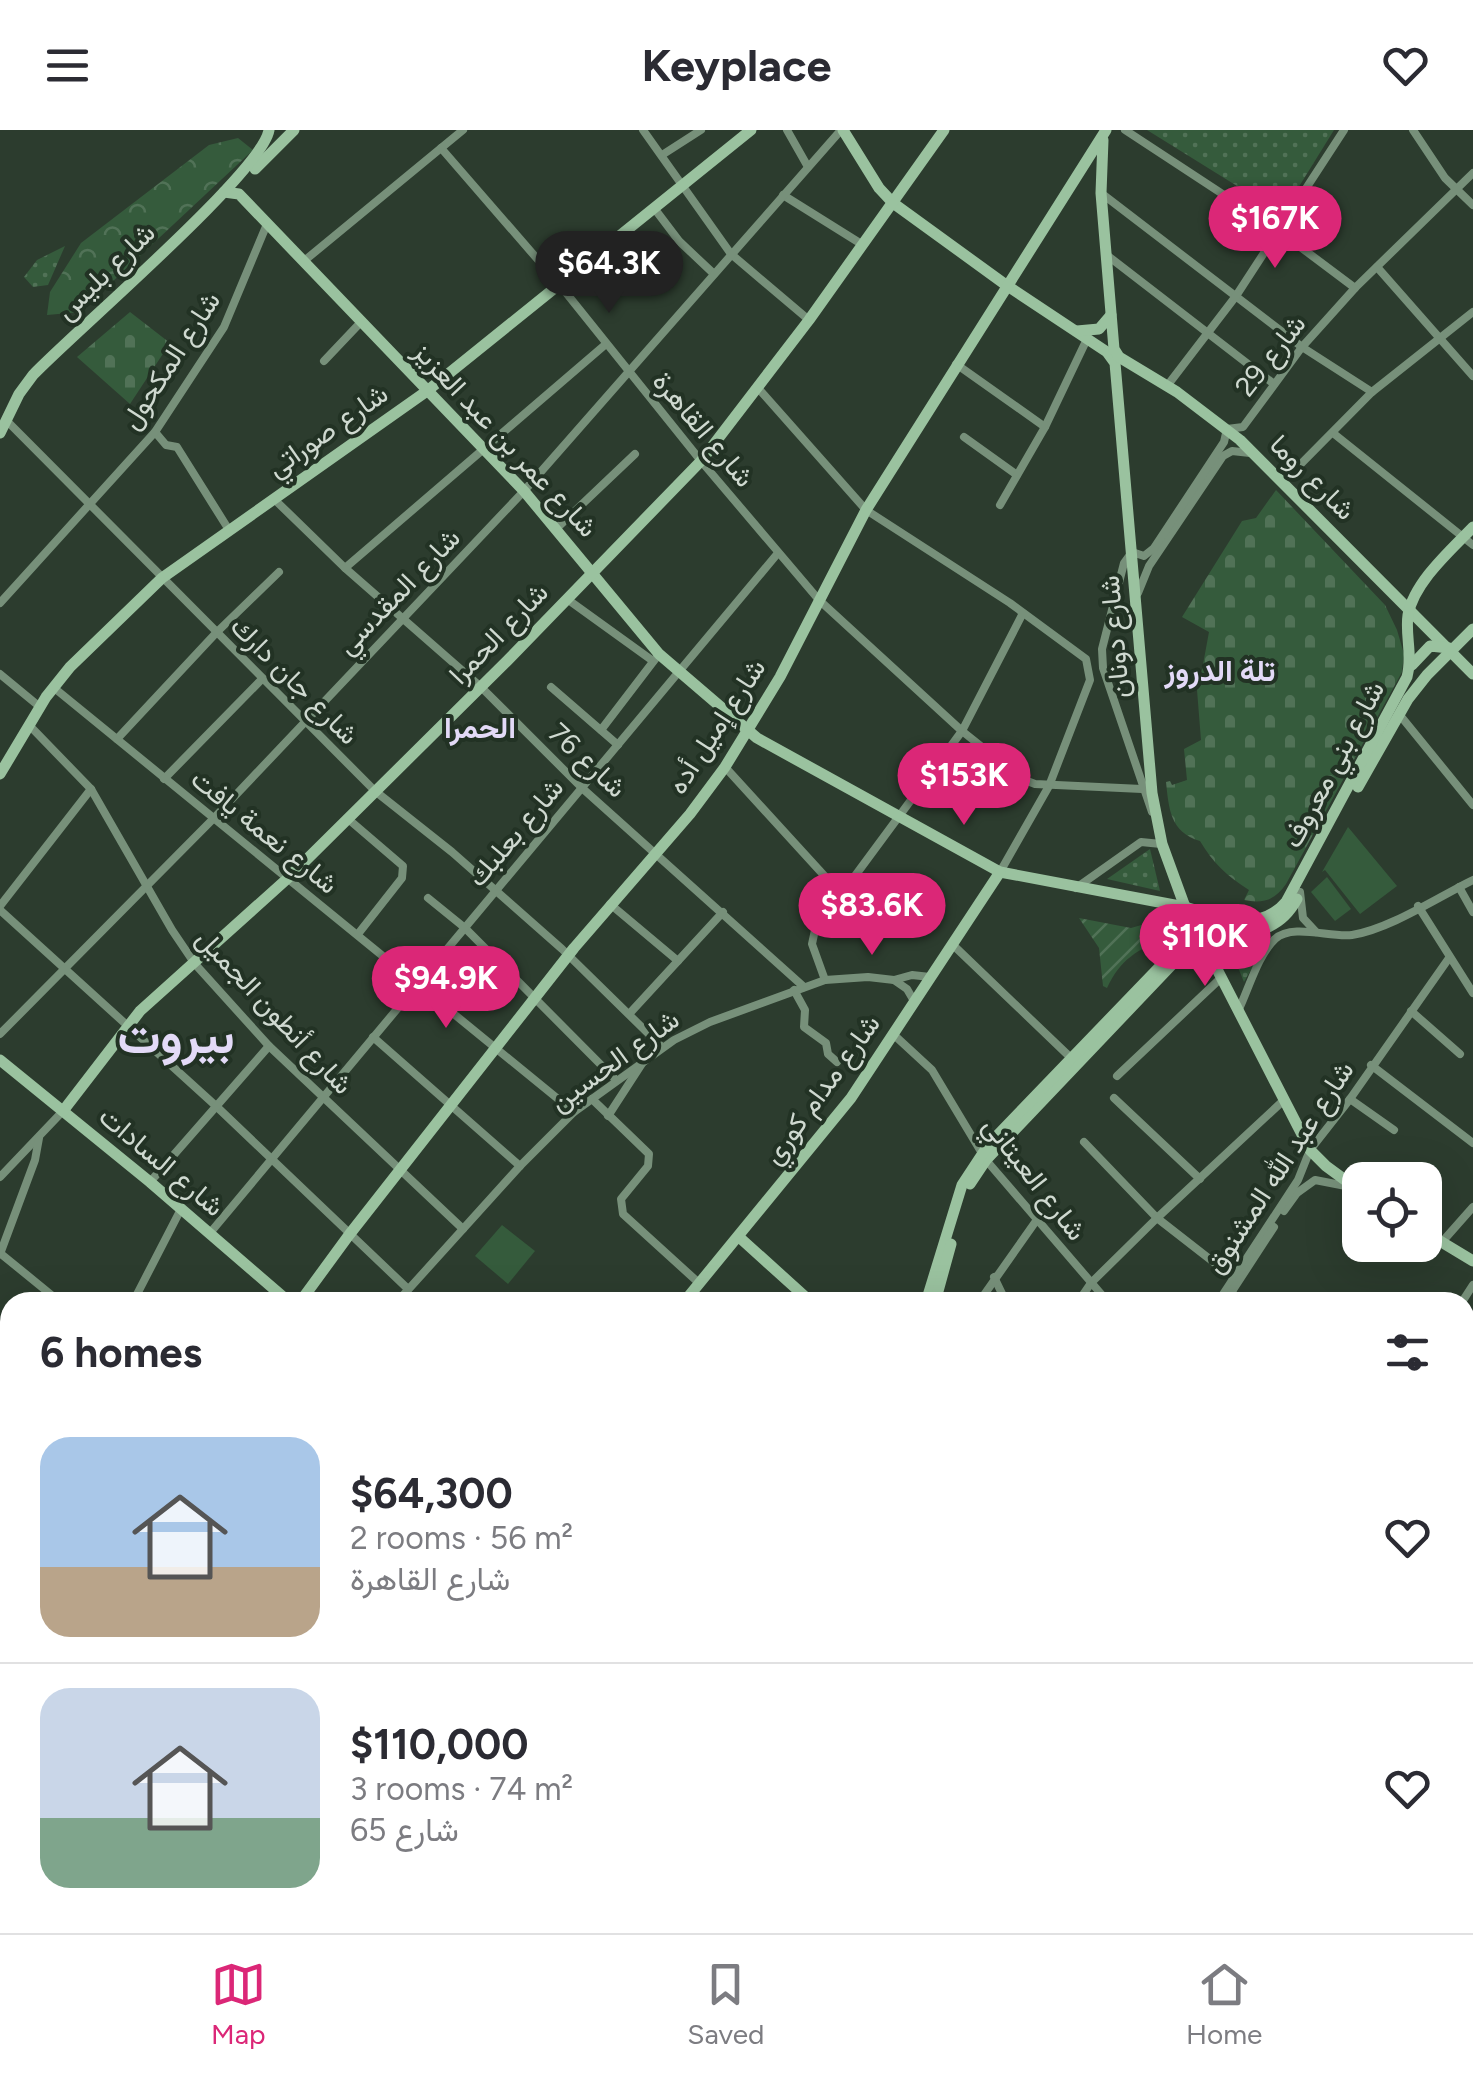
<!DOCTYPE html>
<meta charset="utf-8">
<style>
:root{--surface:#fff;--page:#f7f7f7;--text:#2b2b33;--muted:#7c7c81;--line:#e1e1e2;--accent:#db2777}
body{margin:0;font-family:Figtree,Vazirmatn,sans-serif;background:var(--page);color:var(--text);height:100vh;display:flex;flex-direction:column;font-size:38px;white-space:nowrap}
*{box-sizing:border-box;margin:0}
p{font-size:32px;color:var(--muted)}
.icon{flex:none;width:55px;height:55px;fill:none;stroke:currentColor;stroke-width:2;stroke-linecap:round;stroke-linejoin:round}
.map{position:relative;flex:1;overflow:hidden}
.sheet{position:absolute;left:0px;top:1162px;width:1475px;height:642px;display:flex;flex-direction:column;background:var(--surface);border-radius:30px 30px 0 0;box-shadow:0 10px 40px #0002}
.sheet>*{flex:none}
.tools{position:absolute;left:1342px;top:1032px;display:grid;gap:20px}
.tools a{display:grid;place-items:center;width:100px;height:100px;border-radius:20px;background:var(--surface);box-shadow:0 10px 40px #0002;font-size:50px}
.price{position:absolute;translate:-50% -85px;padding:0 22px;border-radius:35px;background:var(--accent);color:#fff;font-size:32px;line-height:65px;filter:drop-shadow(0 2px 5px #0008)}
.price::after{content:'';position:absolute;left:50%;top:60px;width:30px;height:22px;margin-left:-15px;background:inherit;clip-path:polygon(0 0,100% 0,50% 100%)}
.price.active{background:#222;color:#fff}
ul{padding:0;list-style:none}
li{display:flex;align-items:center;gap:30px;height:250px;padding:0 40px}
li+li{border-top:2px solid var(--line)}
li span{display:grid;place-items:center;flex:none;width:280px;height:200px;border-radius:30px;color:#555}
li>.icon{margin-inline-start:auto}
span .icon{width:120px;height:120px;fill:#fffc;stroke-width:1}
li b{font-size:42px}
h2{display:flex;justify-content:space-between;align-items:center;height:120px;padding:0 40px;font-size:42px}
header{display:flex;justify-content:space-between;align-items:center;height:130px;padding:0 40px;background:var(--surface);font-size:45px;font-weight:700}
.menu{display:flex;justify-content:space-around;align-items:center;height:140px;border-top:2px solid var(--line);background:var(--surface);font-size:28px;color:var(--muted)}
.menu a{display:grid;justify-items:center;gap:5px}
.menu .active{color:var(--accent)}
.map>svg:first-child{display:block}
</style>
<header><svg class="icon" aria-label="menu" viewBox="0 0 24 24"><path d="M4 6h16M4 12h16M4 18h16"/></svg>Keyplace<svg class="icon" aria-label="heart" viewBox="0 0 24 24"><path d="M12 20l-8-8c-3-5 5-10 8-4 3-6 11-1 8 4z"/></svg></header>
<div class="map">
<svg width="1473" height="1803" viewBox="0 0 1473 1803">
<defs>
<pattern id="grass-dots" width="8" height="8" patternUnits="userSpaceOnUse" patternTransform="scale(2.5)"><rect width="8" height="8" fill="#355b3c"/><path d="M2 2h.1M6 6h.1" fill="none" stroke="#517257" stroke-width="1.8" stroke-linecap="round"/></pattern>
<pattern id="forest-crowns" width="20" height="18" patternUnits="userSpaceOnUse" patternTransform="scale(2.5)"><rect width="20" height="18" fill="#355b3c"/><path d="M2 6a3 3 0 1 1 6 0M12 15a3 3 0 1 1 6 0" fill="none" stroke="#517257"/></pattern>
<pattern id="cemetery-stones" width="16" height="16" patternUnits="userSpaceOnUse" patternTransform="scale(2.5)"><rect width="16" height="16" fill="#355b3c"/><path d="M2 7V4a2 2 0 0 1 4 0v3zM10 15v-3a2 2 0 0 1 4 0v3z" fill="#517257"/></pattern>
<pattern id="garden-furrows" width="10" height="10" patternUnits="userSpaceOnUse" patternTransform="scale(2.5)"><rect width="10" height="10" fill="#355b3c"/><path d="M-1 1l2-2M0 10L10 0M9 11l2-2" fill="none" stroke="#517257"/></pattern>
</defs>
<rect width="100%" height="100%" fill="#2c3c2e"/>
<!-- grass -->
<g fill="url(#grass-dots)">
<polygon points="1147,0 1334,0 1282,84"/>
<polygon points="65,116 48,155 33,157 24,147 37,130"/>
<polygon points="1150,719 1160,761 1107,749"/>
<polygon points="1226,808 1269,808 1244,852"/>
</g>
<!-- forest -->
<polygon fill="url(#forest-crowns)" points="238,8 253,20 80,182 47,185 50,162 81,113 209,15"/>
<!-- cemetery -->
<g fill="url(#cemetery-stones)">
<polygon points="130,182 170,213 130,274 77,227"/>
<path d="M 1276,360 L 1385,475 L 1397,500 L 1404,524 L 1402,542 L 1286,754 C 1275,770 1263,774 1244,770 L 1249,760 C 1227,746 1213,733 1200,711 C 1170,702 1169,679 1166,652 L 1170,651 L 1172,655 L 1187,650 L 1184,619 L 1201,610 L 1196,547 L 1202,540 L 1209,502 L 1182,487 L 1242,391 L 1256,388 Z"/>
</g>
<!-- garden -->
<path fill="url(#garden-furrows)" d="M 1079,788 L 1131,798 L 1159,790 L 1167,809 C 1138,818 1120,830 1107,858 L 1103,856 L 1099,818 Z"/>
<!-- pitch -->
<g fill="#355b3c">
<polygon points="1348,697 1397,756 1360,784 1325,740 1322,742"/>
<polygon points="1327,747 1351,779 1335,791 1311,762"/>
<polygon points="502,1095 535,1121 508,1154 475,1126"/>
</g>
<g fill="none" stroke-linecap="round" stroke-linejoin="round">
<!-- street -->
<g stroke="#77907a" stroke-width="8">
<polyline points="643,0 731,124 809,190"/>
<polyline points="787,0 808,37"/>
<polyline points="1125,0 1279,101 1355,158"/>
<polyline points="1413,0 1445,48 1473,75"/>
<polyline points="441,18 559,154 701,331 819,470 962,601 1022,649 1035,654 1142,659"/>
<polyline points="662,25 701,0"/>
<polyline points="1101,63 1302,217 1372,262"/>
<polyline points="783,65 863,115"/>
<polyline points="654,78 679,111 714,144"/>
<polyline points="1108,126 1274,254"/>
<polyline points="304,131 463,0"/>
<polyline points="1377,137 1473,246"/>
<polyline points="324,231 361,192"/>
<polyline points="956,234 1045,297"/>
<polyline points="1167,256 1236,166 1344,0"/>
<polyline points="758,258 866,380 1010,473 1086,529 1090,550 1049,656 1000,742"/>
<polyline points="6,290 375,661 452,722 562,819 662,917"/>
<polyline points="155,302 166,315 177,317 229,400"/>
<polyline points="1333,303 1473,415"/>
<polyline points="964,307 1017,345"/>
<polyline points="1283,352 1372,262 1473,182"/>
<polyline points="274,369 345,438 481,557 582,658 804,857"/>
<polyline points="1000,375 1045,297 1087,209"/>
<polyline points="557,398 635,324"/>
<polyline points="345,438 606,214"/>
<polyline points="1138,463 1149,436 1223,326 1232,321 1250,323"/>
<polyline points="567,469 653,531"/>
<polyline points="0,473 155,302 224,197 267,94"/>
<polyline points="0,544 40,577"/>
<polyline points="53,557 574,982"/>
<polyline points="551,557 618,615"/>
<polyline points="1399,584 1473,675"/>
<polyline points="29,595 91,659 172,800 195,834 269,916 463,1099"/>
<polyline points="601,600 656,528"/>
<polyline points="117,609 216,503 279,442"/>
<polyline points="725,637 841,764"/>
<polyline points="164,649 262,549"/>
<polyline points="1152,682 1103,538 1102,519 1124,433 1132,422 1144,426 1154,418 1224,312 1227,299 1243,297 1302,217 1355,158 1473,43"/>
<polyline points="347,688 403,736 402,748 358,804"/>
<polyline points="1459,757 1473,782"/>
<polyline points="1076,758 1141,712 1161,714"/>
<polyline points="1300,762 1303,788 1316,802"/>
<polyline points="428,768 465,798 616,950"/>
<polyline points="610,774 678,831"/>
<polyline points="0,776 91,659"/>
<polyline points="1418,776 1473,863"/>
<polyline points="0,780 216,976 408,1159"/>
<polyline points="952,814 1070,927"/>
<polyline points="825,850 812,814 815,800 962,601 1023,483"/>
<polyline points="894,850 912,845 930,847"/>
<polyline points="794,860 805,880 804,897 826,913 828,924 837,932"/>
<path d="M 1239,879 C 1249,858 1258,825 1275,809 C 1293,793 1330,808 1352,805 C 1390,799 1438,767 1473,750"/>
<polyline points="1411,881 1460,924"/>
<polyline points="630,883 723,782"/>
<polyline points="0,904 213,689 524,361 841,0"/>
<polyline points="893,904 932,940 986,1030 1108,1172"/>
<polyline points="373,907 520,1036"/>
<polyline points="1371,935 1473,1013"/>
<polyline points="1117,946 1222,847"/>
<polyline points="1114,968 1200,1049"/>
<polyline points="592,969 649,1024 648,1036 621,1069 623,1084 700,1154"/>
<polyline points="1350,969 1394,1000"/>
<polyline points="608,986 643,932"/>
<polyline points="1084,1012 1157,1088 1234,1148"/>
<polyline points="0,1047 63,981"/>
<polyline points="150,1052 269,916"/>
<polyline points="1284,1081 1297,1063 1315,1050 1351,1057"/>
<polyline points="210,1103 778,423"/>
<polyline points="1442,1112 1473,1077"/>
<polyline points="0,1123 60,1172"/>
<polyline points="0,1124 35,1030 39,1008"/>
<polyline points="994,1147 1006,1172"/>
<polyline points="1231,1163 1246,1172"/>
<polyline points="133,1172 181,1079"/>
<polyline points="397,1172 520,1036 574,982 674,910 710,892 825,850 868,847 894,850 907,859 914,871"/>
<polyline points="979,1172 1036,1091"/>
<polyline points="1078,1172 1091,1153 1157,1088 1284,970"/>
<polyline points="1218,1172 1298,1050 1310,1020 1350,969 1449,828"/>
<polyline points="1225,1172 1274,1097"/>
<polyline points="1462,1172 1473,1155"/>
<polyline points="1465,1231 1473,1236"/>
<polyline points="1465,1306 1473,1293"/>
<polyline points="1465,1315 1473,1320"/>
<polyline points="0,1316 10,1329"/>
<polyline points="1465,1384 1473,1376"/>
<polyline points="0,1421 10,1342"/>
<polyline points="0,1431 10,1411"/>
<polyline points="1465,1477 1473,1476"/>
<polyline points="0,1564 10,1600"/>
<polyline points="1465,1568 1473,1568"/>
<polyline points="0,1664 10,1661"/>
<polyline points="1465,1689 1473,1692"/>
<polyline points="1465,1698 1473,1701"/>
<polyline points="1465,1781 1473,1785"/>
<polyline points="61,1795 63,1803"/>
<polyline points="316,1795 324,1803"/>
<polyline points="586,1795 667,1803"/>
<polyline points="838,1795 844,1803"/>
<polyline points="1082,1795 1086,1803"/>
<polyline points="1145,1795 1152,1803"/>
<polyline points="1298,1795 1304,1803"/>
<polyline points="86,1803 95,1795"/>
<polyline points="440,1803 444,1795"/>
<polyline points="571,1803 572,1795"/>
<polyline points="729,1803 731,1795"/>
<polyline points="860,1803 870,1795"/>
<polyline points="1062,1803 1076,1795"/>
<polyline points="1264,1803 1272,1795"/>
</g>
<!-- secondary -->
<g stroke="#9ac29f" stroke-width="11">
<polyline points="843,0 879,58 893,73 1006,155 1107,222 1115,233 1152,663 1162,714 1185,777 1310,1020 1326,1036 1360,1061"/>
<polyline points="1103,10 1101,63 1114,219 1119,227 1177,262 1240,310 1473,544"/>
<polyline points="255,39 294,0"/>
<polyline points="224,62 239,64 524,361 659,524 757,608 1000,742 1185,777 1228,790"/>
<polyline points="1077,201 1099,199 1111,185"/>
<path d="M 0,303 L 19,264 L 33,245 C 74,202 262,42 269,0"/>
<polyline points="1412,535 1430,516 1449,518"/>
<polyline points="0,644 46,567 70,537 162,448 427,261 751,0"/>
<polyline points="1358,657 1408,569 1427,545 1473,499"/>
<polyline points="1185,777 1180,789 1188,806"/>
<polyline points="0,930 150,1052 289,1172"/>
<polyline points="63,981 140,881 288,748 507,531 701,331 809,190 944,0"/>
<path d="M 970,1054 L 986,1030 L 1184,822 C 1221,790 1269,821 1297,769"/>
<polyline points="1425,1102 1473,1131"/>
<polyline points="739,1107 811,1172"/>
<polyline points="300,1172 349,1105 574,818 690,684 725,637 780,547 866,380 1106,0"/>
<polyline points="684,1172 851,968 1000,742"/>
<path d="M 926,1172 L 962,1055 L 989,1014 L 1197,798 C 1228,788 1264,799 1286,772 L 1407,547 C 1413,526 1405,505 1408,485 C 1414,452 1451,420 1473,397"/>
<polyline points="935,1172 951,1114"/>
<polyline points="0,1521 10,1516"/>
<polyline points="267,1803 272,1795"/>
</g>
</g>
<g text-anchor="middle" dominant-baseline="central" stroke-width="8" stroke-linejoin="round" paint-order="stroke">
<!-- street labels -->
<g font-size="28" fill="#cfd9d0" stroke="#223224">
<text transform="translate(105 141) rotate(-44)">شارع بليس</text>
<text transform="translate(1270 225) rotate(-52)">شارع 29</text>
<text transform="translate(170 230) rotate(-57)">شارع المكحول</text>
<text transform="translate(704 299) rotate(50)">شارع القاهرة</text>
<text transform="translate(327 300) rotate(-35)">شارع صوراتي</text>
<text transform="translate(506 309) rotate(47)">شارع عمر بن عبد العزيز</text>
<text transform="translate(1313 347) rotate(45)">شارع روما</text>
<text transform="translate(398 461) rotate(-46)">شارع المقدسي</text>
<text transform="translate(498 503) rotate(-46)">شارع الحمرا</text>
<text transform="translate(1114 507) rotate(-95)">شارع دونان</text>
<text transform="translate(295 550) rotate(45)">شارع جان دارك</text>
<text transform="translate(716 596) rotate(-57)">شارع إميل أده</text>
<text transform="translate(588 630) rotate(43)">شارع 76</text>
<text transform="translate(1333 634) rotate(-62)">شارع بني معروف</text>
<text transform="translate(265 701) rotate(39)">شارع نعمة يافت</text>
<text transform="translate(515 702) rotate(-50)">شارع بعلبك</text>
<text transform="translate(275 881) rotate(47)">شارع أنطون الجميل</text>
<text transform="translate(614 930) rotate(-36)">شارع الحسين</text>
<text transform="translate(821 959) rotate(-54)">شارع مدام كوري</text>
<text transform="translate(162 1031) rotate(40)">شارع السادات</text>
<text transform="translate(1279 1037) rotate(-57)">شارع عبد الله المشنوق</text>
<text transform="translate(1035 1048) rotate(52)">شارع العيتاني</text>
</g>
<!-- neighbourhood labels -->
<g font-size="30" font-weight="bold" fill="#e3daf7" stroke="#223224">
<text x="1220" y="540">تلة الدروز</text>
<text x="480" y="597">الحمرا</text>
</g>
<!-- town labels -->
<g font-size="48" font-weight="bold" fill="#e3daf7" stroke="#223224">
<text x="176" y="906">بيروت</text>
</g>
</g>
</svg>
<div class="tools">
<a><svg class="icon" aria-label="locate" viewBox="0 0 24 24"><circle cx="12" cy="12" r="6"/><path d="M12 2v4M12 18v4M2 12h4M18 12h4"/></svg></a>
</div>
<b class="price" style="left:1275px;top:141px">$167K</b>
<b class="price active" style="left:609px;top:186px">$64.3K</b>
<b class="price" style="left:964px;top:698px">$153K</b>
<b class="price" style="left:872px;top:828px">$83.6K</b>
<b class="price" style="left:1205px;top:859px">$110K</b>
<b class="price" style="left:446px;top:901px">$94.9K</b>
<section class="sheet">
<h2>6 homes<svg class="icon" aria-label="filters" viewBox="0 0 24 24"><path d="M4 7h16M4 17h16"/><circle cx="9" cy="7" r="2"/><circle cx="15" cy="17" r="2"/></svg></h2>
<ul>
<li><span style="background:linear-gradient(#a9c7e8 65%,#b9a48a 0)"><svg class="icon" aria-label="home" viewBox="0 0 24 24"><path d="M3 11l9-7 9 7M6 9v11h12V9"/></svg></span><div><b>$64,300</b><p>2 rooms · 56 m²</p><p>شارع القاهرة</p></div><svg class="icon" aria-label="heart" viewBox="0 0 24 24"><path d="M12 20l-8-8c-3-5 5-10 8-4 3-6 11-1 8 4z"/></svg></li>
<li><span style="background:linear-gradient(#c9d6e8 65%,#7fa58c 0)"><svg class="icon" aria-label="home" viewBox="0 0 24 24"><path d="M3 11l9-7 9 7M6 9v11h12V9"/></svg></span><div><b>$110,000</b><p>3 rooms · 74 m²</p><p>شارع 65</p></div><svg class="icon" aria-label="heart" viewBox="0 0 24 24"><path d="M12 20l-8-8c-3-5 5-10 8-4 3-6 11-1 8 4z"/></svg></li>
</ul>
</section>
</div>
<nav class="menu">
<a class="active"><svg class="icon" aria-label="map" viewBox="0 0 24 24"><path d="M3 6l6-2 6 2 6-2v14l-6 2-6-2-6 2zM9 4v14M15 6v14"/></svg>Map</a>
<a><svg class="icon" aria-label="saved" viewBox="0 0 24 24"><path d="M7 4h10v16l-5-4-5 4z"/></svg>Saved</a>
<a><svg class="icon" aria-label="home" viewBox="0 0 24 24"><path d="M3 11l9-7 9 7M6 9v11h12V9"/></svg>Home</a>
</nav>
